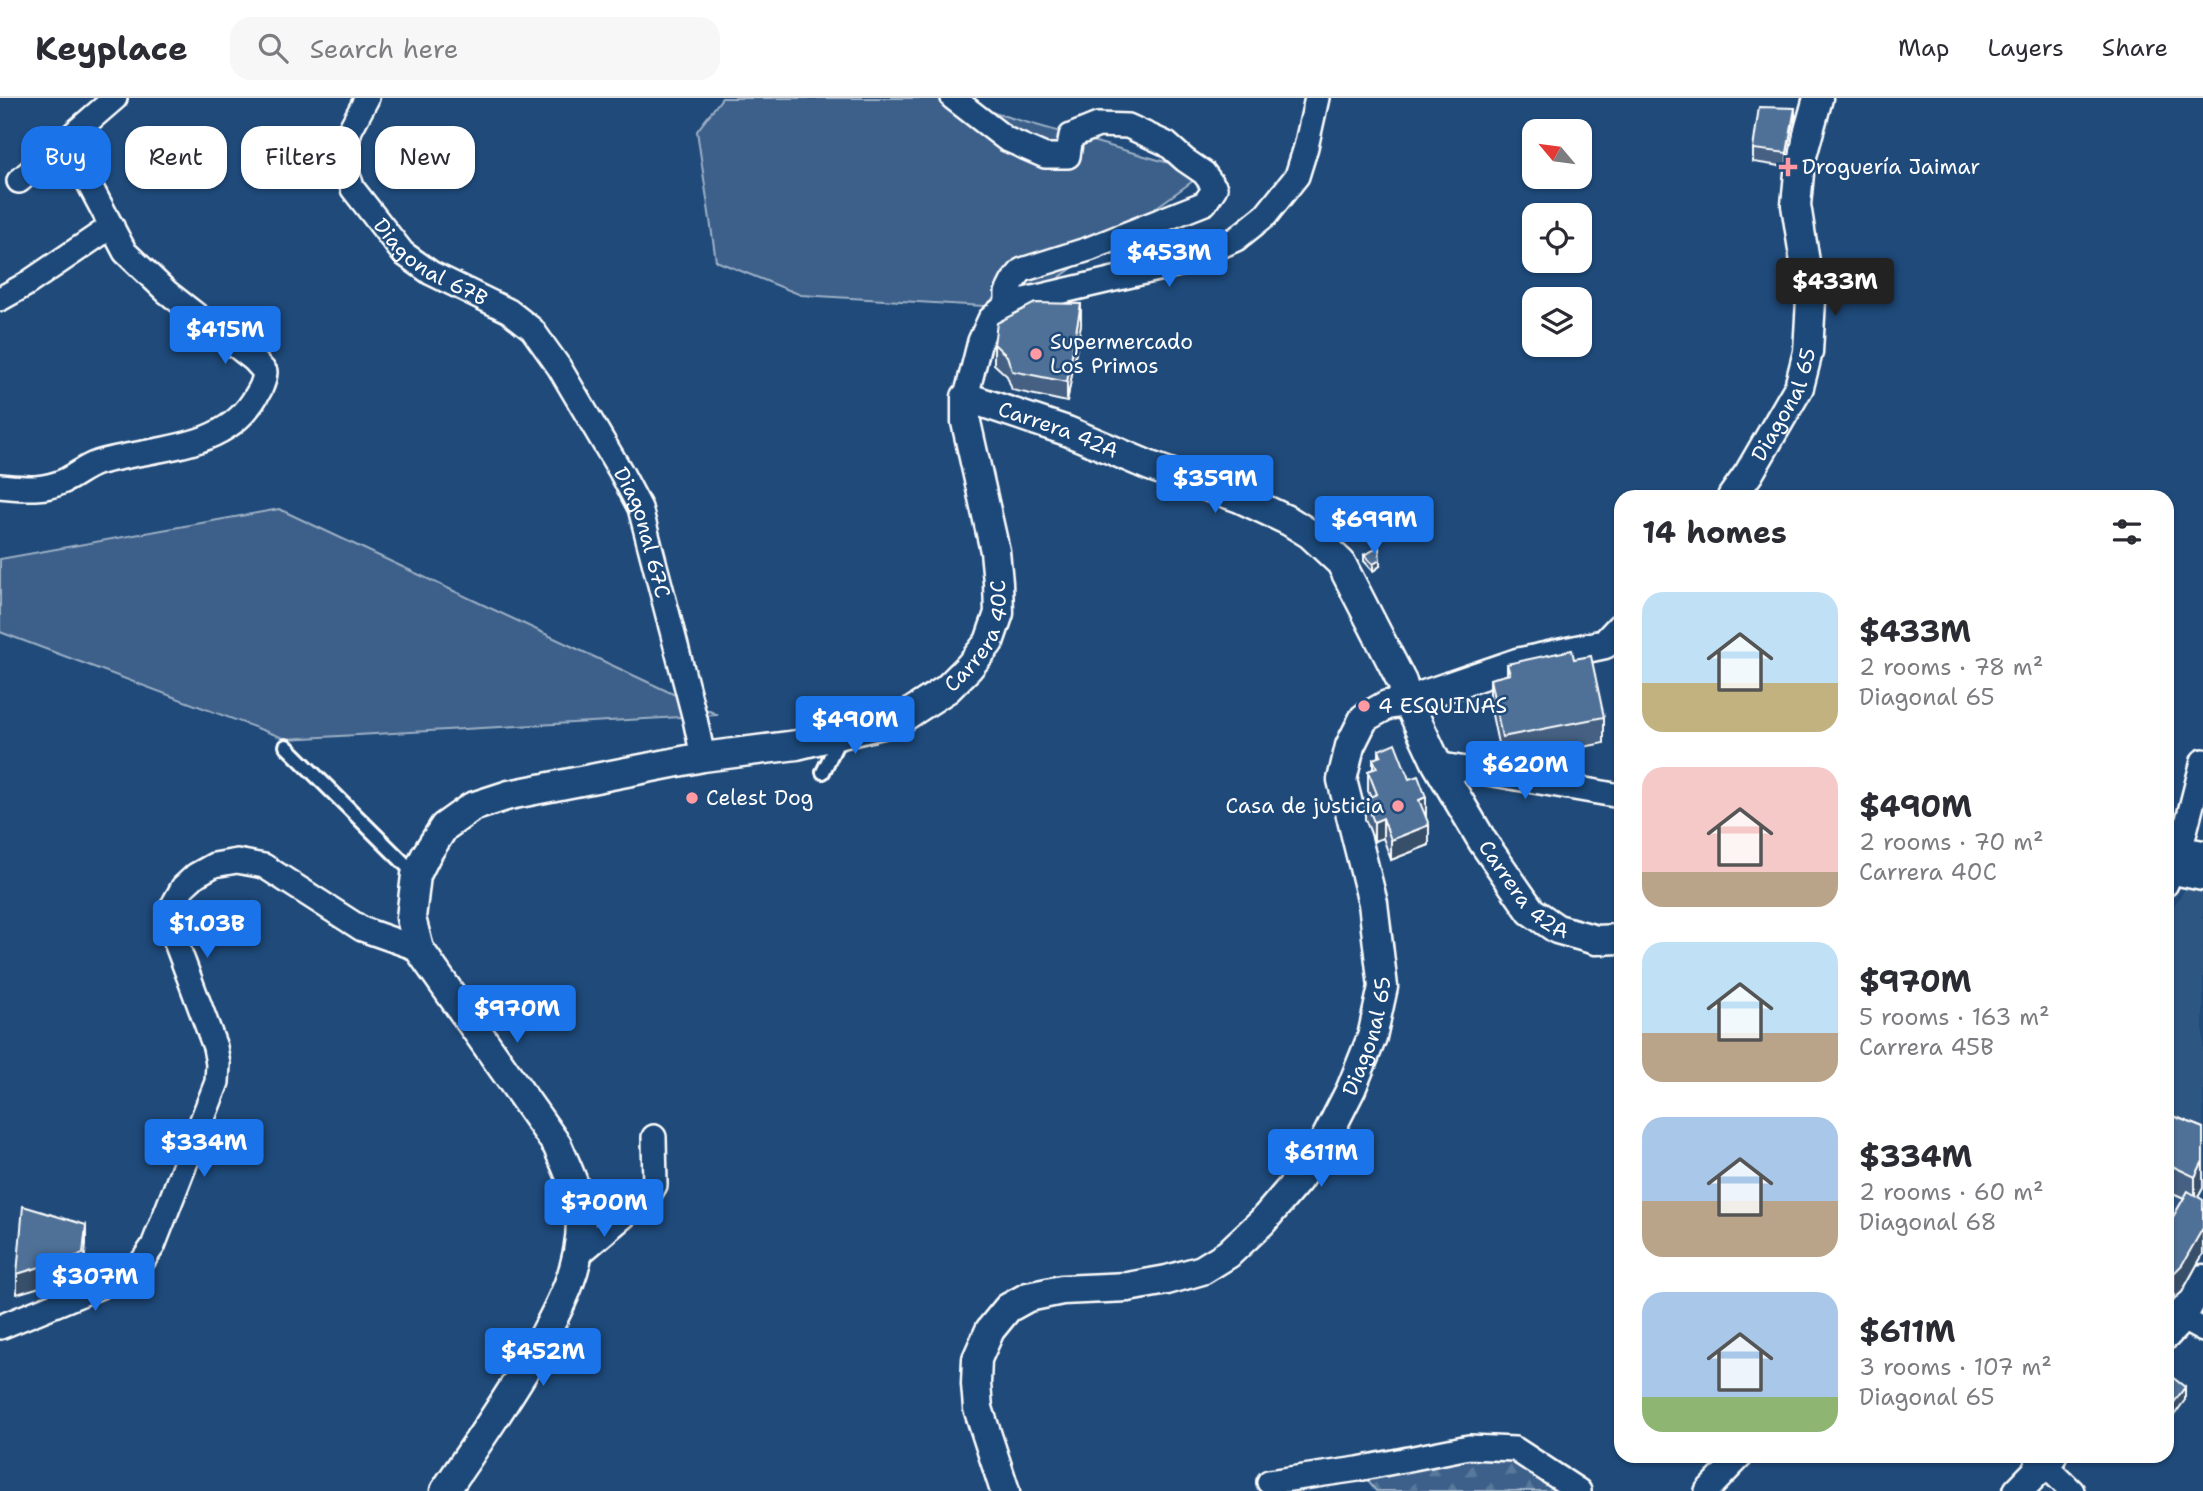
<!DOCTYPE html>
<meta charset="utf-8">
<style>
:root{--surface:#fff;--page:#f7f7f7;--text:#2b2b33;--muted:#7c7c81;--line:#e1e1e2;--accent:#1a73e8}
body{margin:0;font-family:"Shantell Sans",sans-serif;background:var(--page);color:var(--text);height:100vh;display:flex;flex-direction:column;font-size:26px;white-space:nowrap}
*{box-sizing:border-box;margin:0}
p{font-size:23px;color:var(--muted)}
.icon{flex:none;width:38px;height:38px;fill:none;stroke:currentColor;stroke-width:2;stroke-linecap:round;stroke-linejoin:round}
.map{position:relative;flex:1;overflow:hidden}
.details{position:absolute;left:1614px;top:392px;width:560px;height:973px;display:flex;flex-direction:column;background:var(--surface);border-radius:21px;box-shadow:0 2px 5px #0004}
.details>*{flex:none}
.banner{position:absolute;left:21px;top:28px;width:665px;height:63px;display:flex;gap:14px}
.needle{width:46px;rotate:299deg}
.controls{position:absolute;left:1522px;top:21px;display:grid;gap:14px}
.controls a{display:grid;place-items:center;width:70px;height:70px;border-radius:14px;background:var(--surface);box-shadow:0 2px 5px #0004;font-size:35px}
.price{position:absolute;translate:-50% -60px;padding:0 16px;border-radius:7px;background:var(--accent);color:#fff;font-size:23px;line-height:46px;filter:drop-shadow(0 2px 4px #0008)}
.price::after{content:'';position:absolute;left:50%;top:42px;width:21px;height:16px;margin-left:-10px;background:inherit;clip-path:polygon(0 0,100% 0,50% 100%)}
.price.current{background:#222;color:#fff}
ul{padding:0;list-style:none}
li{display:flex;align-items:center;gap:21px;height:175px;padding:0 28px}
li span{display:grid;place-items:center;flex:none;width:196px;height:140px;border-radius:21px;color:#555}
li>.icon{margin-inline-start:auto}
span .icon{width:84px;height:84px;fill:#fffc;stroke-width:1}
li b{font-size:30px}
h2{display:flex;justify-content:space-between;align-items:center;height:84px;padding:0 28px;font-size:30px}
.pill{padding:0 24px;border-radius:21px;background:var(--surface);box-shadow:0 2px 5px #0004;font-size:24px;line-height:63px}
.pill.current{background:var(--accent);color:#fff}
header{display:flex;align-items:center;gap:42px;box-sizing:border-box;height:98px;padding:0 35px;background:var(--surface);border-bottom:2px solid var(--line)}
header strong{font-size:33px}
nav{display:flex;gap:38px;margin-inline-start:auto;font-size:24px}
.search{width:490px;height:63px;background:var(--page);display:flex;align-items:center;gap:18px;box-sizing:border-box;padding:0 24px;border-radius:21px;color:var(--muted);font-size:26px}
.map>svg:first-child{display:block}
</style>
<header>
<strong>Keyplace</strong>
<div class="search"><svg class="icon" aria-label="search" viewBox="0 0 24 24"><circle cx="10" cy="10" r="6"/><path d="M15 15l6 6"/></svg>Search here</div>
<nav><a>Map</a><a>Layers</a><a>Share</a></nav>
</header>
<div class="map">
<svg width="2203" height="1393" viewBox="0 0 2203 1393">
<defs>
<pattern id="forest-firs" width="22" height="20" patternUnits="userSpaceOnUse" patternTransform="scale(1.75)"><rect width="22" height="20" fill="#3c618b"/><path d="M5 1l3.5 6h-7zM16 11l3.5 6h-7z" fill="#59799c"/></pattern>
</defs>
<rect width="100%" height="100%" fill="#1f4a7a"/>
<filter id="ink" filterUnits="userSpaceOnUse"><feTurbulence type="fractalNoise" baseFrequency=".0143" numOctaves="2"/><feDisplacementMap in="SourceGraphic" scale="14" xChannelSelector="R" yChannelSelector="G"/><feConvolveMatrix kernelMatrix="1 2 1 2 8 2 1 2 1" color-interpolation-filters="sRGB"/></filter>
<g filter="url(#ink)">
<!-- built -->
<g fill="#2e5683">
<polygon points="2189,785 2203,788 2203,1056 2167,1041 2166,820"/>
<polygon points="2167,1092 2195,1105 2167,1150"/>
</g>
<!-- green -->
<g fill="#3c618b" stroke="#9eb0c5" stroke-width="2">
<polygon points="722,0 953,0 959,5 1204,75 1017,210 801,197 716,163 697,33"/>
<polygon points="279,411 718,617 286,641 0,534 0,461"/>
</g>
<!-- forest -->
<polygon fill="url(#forest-firs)" stroke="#9eb0c5" stroke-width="2" points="1515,1351 1579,1393 1376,1393 1358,1371"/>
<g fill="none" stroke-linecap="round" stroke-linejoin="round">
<defs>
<g id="service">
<polyline points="286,648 416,777"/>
<polyline points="823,674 840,639"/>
</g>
<g id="minor">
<path id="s1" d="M 367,0 L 350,32 L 345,52 L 346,72 L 353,91 L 403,155 L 431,175 L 509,213 L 532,231 L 559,269 L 621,374 L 640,410 L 695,621 L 703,659"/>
<polyline points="953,0 1006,41 1045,58 1068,58 1071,38 1098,27 1128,28 1167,46 1185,62 1204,75 1215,90 1205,105 1089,151 1022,172 1013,183 1007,195 1007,206"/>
<polyline points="19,83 115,0"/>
<polyline points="0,201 25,187 112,128"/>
<polyline points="966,299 980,243 990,221 1007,206 1183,165 1236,141 1266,117 1297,78 1306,49 1317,0"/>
<path d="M 0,388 C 22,390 43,393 64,383 C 75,378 85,369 97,365 C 150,349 220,354 253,303 C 260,292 264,286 265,274 L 254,262 L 167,194 L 125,154 L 66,42"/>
<polyline points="1437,666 1620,698"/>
<polyline points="2166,786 2180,753 2203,663"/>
<polyline points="578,1157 649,1097 655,1087 654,1039"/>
<polyline points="2166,1212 2203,1232"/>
<polyline points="0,1229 135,1174 153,1148 217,984 218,966 215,949 171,831 172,809 183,789 196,777 214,767 237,763 264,768 362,831 419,851"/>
<polyline points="2036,1358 2072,1393"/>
<polyline points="1269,1384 1358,1371 1469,1349 1515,1351 1579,1393"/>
<polyline points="1707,1393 1741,1358"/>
</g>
<g id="tertiary">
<path id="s2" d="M 1732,399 L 1749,375 L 1799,289 L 1808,254 L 1811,202 L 1796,107 L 1800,65 L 1818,0"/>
<polyline points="2166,755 2180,753 2203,757"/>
<polyline points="2166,768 2174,772 2203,778"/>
<polyline points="2166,1237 2181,1221 2203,1181"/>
<path id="s3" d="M 445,1393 C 477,1345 510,1299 538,1249 C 560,1208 581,1171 581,1123 C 581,1097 567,1070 557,1047 L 419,851 L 411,820 L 416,777 L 426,757 L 444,729 L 472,709 L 509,697 L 703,659 L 797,647 L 899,622 L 947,591 L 969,569 L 989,544 L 999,515 L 998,484 L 995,453 L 966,324 L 966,299 L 1067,333 L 1150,368 L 1240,400 L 1289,423 L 1310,436 L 1341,465 L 1402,584 L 1408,604 L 1437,666 L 1483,744 L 1531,813 L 1557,831 L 1596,842 L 1620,841"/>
<path id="s4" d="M 1005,1393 L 978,1310 L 976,1286 L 977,1261 L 990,1232 L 1008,1210 L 1028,1199 L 1062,1192 L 1128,1189 L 1167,1182 L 1202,1172 L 1228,1156 L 1262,1124 L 1297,1083 L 1324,1044 L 1351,991 L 1372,939 L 1383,889 L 1373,805 L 1342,682 L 1350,648 L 1364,620 L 1387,607 L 1408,604 L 1427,596 L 1517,565 L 1605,546 L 1620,530"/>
<polyline points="2018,1393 2052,1358"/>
</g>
</defs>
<!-- service casing -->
<use href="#service" stroke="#fff" stroke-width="18"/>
<!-- minor casing -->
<use href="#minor" stroke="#fff" stroke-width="28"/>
<!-- tertiary casing -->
<use href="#tertiary" stroke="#fff" stroke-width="33"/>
<!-- service -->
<use href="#service" stroke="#1f4a7a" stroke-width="12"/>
<!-- minor -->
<use href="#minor" stroke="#1f4a7a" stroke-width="23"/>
<!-- tertiary -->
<use href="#tertiary" stroke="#1f4a7a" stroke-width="28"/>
</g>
<!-- wall -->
<g fill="#456182" stroke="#fff" stroke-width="2">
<polygon points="1795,23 1787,69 1753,64 1753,51"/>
<polygon points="1081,226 1067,304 1012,292 1007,278 994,266 994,246"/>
<polygon points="1364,457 1380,468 1373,473 1364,463"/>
<polygon points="1574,561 1604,619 1604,645 1502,665 1490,607 1490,581 1507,577 1507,566"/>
<polygon points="1379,652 1409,681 1426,719 1429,747 1391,762 1383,740 1374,743 1365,721 1365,701 1371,699 1368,693 1368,673 1373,671 1373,661 1379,659"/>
<polygon points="2166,1015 2203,1030 2203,1090 2198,1099 2203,1102 2203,1156 2182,1194 2174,1201 2166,1197 2166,1131 2184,1100 2166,1092"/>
</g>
<!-- shaded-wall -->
<g fill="#384f6a" stroke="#fff" stroke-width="2">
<polygon points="1795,10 1795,23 1787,69 1787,55"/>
<polygon points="1081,206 1081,226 1067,304 1067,284"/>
<polygon points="1380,462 1380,468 1373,473 1373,466"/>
<polygon points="1426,699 1426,719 1419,722 1419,702"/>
<polygon points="1383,720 1383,740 1374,743 1374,724"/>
<polygon points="1429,727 1429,747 1391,762 1391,742"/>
<polygon points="2203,1063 2203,1090 2195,1105 2195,1079"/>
<polygon points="86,1127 86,1147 83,1176 17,1196 17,1176"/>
<polygon points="2203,1130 2203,1156 2182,1194 2174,1201 2174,1175"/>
<polygon points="2185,1289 2185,1302 2167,1327 2167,1314"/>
</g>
<!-- building -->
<g fill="#507197" stroke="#fff" stroke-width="2">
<polygon points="1759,9 1795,10 1787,55 1753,51"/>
<polygon points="1035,205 1081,206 1067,284 1012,273 1007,258 994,246 997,225"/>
<polygon points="1379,449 1380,462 1373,466 1364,457"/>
<polygon points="1572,552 1574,561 1591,558 1604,619 1502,639 1490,581 1510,576 1507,566"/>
<polygon points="1395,645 1409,681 1418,678 1426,699 1419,702 1429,727 1391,742 1383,720 1374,724 1365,701 1377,696 1368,673 1377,670 1373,661 1381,658 1379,652"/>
<polygon points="2166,1015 2203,1030 2203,1063 2195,1079 2166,1065"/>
<polygon points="2188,1093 2203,1102 2203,1130 2182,1167 2174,1175 2166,1171 2166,1131"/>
<polygon points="23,1108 86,1127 83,1156 17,1176"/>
<polygon points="2168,1276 2185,1289 2167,1314 2166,1277"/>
</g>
</g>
<!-- markers -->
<g fill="#ff9aa2" stroke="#1f4a7a" stroke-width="2.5">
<path d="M1784.5 58.5h7v7h7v7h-7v7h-7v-7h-7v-7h7z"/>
<circle cx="1036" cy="256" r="7"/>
<circle cx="1364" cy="608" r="7"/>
<circle cx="692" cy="700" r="7"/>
<circle cx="1398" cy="708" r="7"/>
</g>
<g text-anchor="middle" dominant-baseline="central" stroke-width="5" stroke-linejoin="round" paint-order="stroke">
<!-- poi labels -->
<g font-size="21" fill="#fff" stroke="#1f4a7a" text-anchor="start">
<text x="1802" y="69">Droguería Jaimar</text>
<text x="1050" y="244">Supermercado<tspan x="1050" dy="24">Los Primos</tspan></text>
<text x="1378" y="608">4 ESQUINAS</text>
<text x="706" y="700">Celest Dog</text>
<text x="1384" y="708" text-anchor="end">Casa de justicia</text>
</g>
<!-- street labels -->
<g font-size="21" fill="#fff" stroke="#1f4a7a">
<text stroke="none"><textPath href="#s1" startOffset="206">Diagonal 67B</textPath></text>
<text stroke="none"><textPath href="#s2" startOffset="107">Diagonal 65</textPath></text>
<text stroke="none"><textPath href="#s3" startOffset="1696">Carrera 42A</textPath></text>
<text stroke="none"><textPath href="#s1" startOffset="562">Diagonal 67C</textPath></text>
<text stroke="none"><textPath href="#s3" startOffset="1349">Carrera 40C</textPath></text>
<text stroke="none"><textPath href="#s3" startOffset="2389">Carrera 42A</textPath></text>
<text stroke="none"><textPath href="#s4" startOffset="690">Diagonal 65</textPath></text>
</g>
</g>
</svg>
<div class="controls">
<a><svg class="needle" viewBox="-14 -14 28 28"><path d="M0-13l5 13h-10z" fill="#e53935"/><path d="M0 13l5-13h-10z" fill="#7c7c81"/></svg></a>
<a><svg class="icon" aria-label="locate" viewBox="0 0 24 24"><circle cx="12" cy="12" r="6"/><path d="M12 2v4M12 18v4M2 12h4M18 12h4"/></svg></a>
<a><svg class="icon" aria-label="layers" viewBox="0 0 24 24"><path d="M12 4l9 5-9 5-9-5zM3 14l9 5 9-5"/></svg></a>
</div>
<b class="price" style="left:1169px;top:191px">$453M</b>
<b class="price current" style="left:1835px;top:220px">$433M</b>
<b class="price" style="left:225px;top:268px">$415M</b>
<b class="price" style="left:1215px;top:417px">$359M</b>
<b class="price" style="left:1374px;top:458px">$699M</b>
<b class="price" style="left:855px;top:658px">$490M</b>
<b class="price" style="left:1525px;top:703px">$620M</b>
<b class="price" style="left:207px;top:862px">$1.03B</b>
<b class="price" style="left:517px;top:947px">$970M</b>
<b class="price" style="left:204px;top:1081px">$334M</b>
<b class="price" style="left:1321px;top:1091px">$611M</b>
<b class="price" style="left:604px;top:1141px">$700M</b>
<b class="price" style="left:95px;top:1215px">$307M</b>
<b class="price" style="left:543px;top:1290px">$452M</b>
<div class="banner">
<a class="pill current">Buy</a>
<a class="pill">Rent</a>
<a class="pill">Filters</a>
<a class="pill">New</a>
</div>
<section class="details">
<h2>14 homes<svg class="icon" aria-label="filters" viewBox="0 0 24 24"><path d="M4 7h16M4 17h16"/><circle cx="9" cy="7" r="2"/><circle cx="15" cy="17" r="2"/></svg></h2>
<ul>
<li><span style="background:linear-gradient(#bfe0f5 65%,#c2b280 0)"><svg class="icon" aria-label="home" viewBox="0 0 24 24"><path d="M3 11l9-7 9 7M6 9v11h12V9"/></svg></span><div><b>$433M</b><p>2 rooms · 78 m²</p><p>Diagonal 65</p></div></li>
<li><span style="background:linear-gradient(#f6c9c9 75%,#b9a48a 0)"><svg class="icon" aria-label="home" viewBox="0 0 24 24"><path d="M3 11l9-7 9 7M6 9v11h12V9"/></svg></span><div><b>$490M</b><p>2 rooms · 70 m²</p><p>Carrera 40C</p></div></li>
<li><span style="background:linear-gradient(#bfe0f5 65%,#b9a48a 0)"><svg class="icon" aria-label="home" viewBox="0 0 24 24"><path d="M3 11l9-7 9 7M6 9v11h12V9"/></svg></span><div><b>$970M</b><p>5 rooms · 163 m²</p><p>Carrera 45B</p></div></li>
<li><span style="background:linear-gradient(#a9c7e8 60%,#b9a48a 0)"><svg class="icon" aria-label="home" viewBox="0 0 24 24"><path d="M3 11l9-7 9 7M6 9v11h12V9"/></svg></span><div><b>$334M</b><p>2 rooms · 60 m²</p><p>Diagonal 68</p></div></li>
<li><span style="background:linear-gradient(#a9c7e8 75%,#8fb573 0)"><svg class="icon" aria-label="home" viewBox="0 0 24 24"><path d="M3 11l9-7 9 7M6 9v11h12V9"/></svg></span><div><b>$611M</b><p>3 rooms · 107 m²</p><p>Diagonal 65</p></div></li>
</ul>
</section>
</div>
